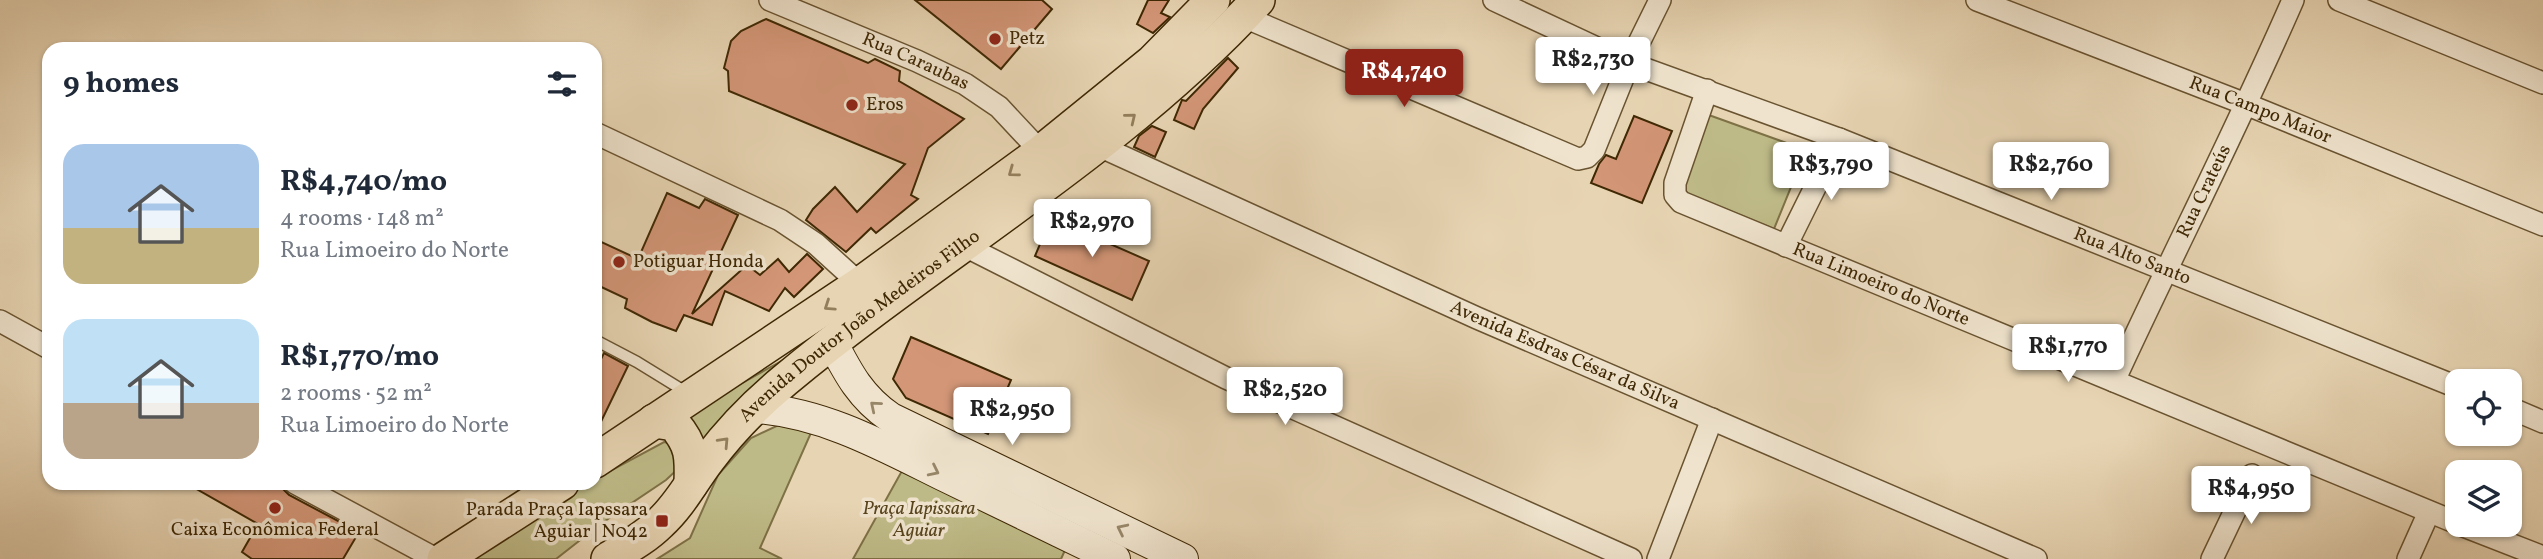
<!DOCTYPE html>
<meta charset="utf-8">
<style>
:root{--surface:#fff;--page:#f2f2f3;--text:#1f2937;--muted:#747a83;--accent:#8f2418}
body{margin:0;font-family:Vollkorn,serif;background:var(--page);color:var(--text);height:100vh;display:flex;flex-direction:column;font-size:26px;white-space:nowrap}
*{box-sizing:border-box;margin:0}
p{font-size:23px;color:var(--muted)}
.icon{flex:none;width:38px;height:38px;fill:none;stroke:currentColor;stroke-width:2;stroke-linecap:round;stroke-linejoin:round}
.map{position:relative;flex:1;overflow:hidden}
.sheet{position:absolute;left:42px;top:42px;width:560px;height:448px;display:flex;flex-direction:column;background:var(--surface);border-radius:21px;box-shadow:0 2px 5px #0004}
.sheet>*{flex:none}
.tools{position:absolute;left:2445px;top:369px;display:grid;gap:14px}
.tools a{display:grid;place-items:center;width:77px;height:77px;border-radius:14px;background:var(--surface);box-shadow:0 2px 5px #0004;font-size:35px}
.price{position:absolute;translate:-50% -60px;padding:0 16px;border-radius:7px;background:#fff;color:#222;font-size:23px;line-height:46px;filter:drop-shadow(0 2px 4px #0008)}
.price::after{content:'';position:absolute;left:50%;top:42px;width:21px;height:16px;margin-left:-10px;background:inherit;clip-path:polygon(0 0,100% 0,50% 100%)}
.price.selected{background:var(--accent);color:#fff}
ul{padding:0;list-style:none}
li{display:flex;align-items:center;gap:21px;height:175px;padding:0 21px}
li span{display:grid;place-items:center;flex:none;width:196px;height:140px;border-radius:21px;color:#555}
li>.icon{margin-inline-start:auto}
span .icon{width:84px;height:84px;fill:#fffc;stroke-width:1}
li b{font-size:30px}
h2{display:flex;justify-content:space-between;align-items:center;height:84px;padding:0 21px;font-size:30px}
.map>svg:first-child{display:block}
</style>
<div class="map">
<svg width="2543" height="559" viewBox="0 0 2543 559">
<rect width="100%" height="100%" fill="#e7d4b2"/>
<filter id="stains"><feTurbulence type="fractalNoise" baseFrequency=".00286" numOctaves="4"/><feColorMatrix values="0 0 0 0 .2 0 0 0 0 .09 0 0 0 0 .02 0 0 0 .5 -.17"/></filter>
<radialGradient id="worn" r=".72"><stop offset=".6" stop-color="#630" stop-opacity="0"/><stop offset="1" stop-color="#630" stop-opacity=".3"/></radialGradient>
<!-- green -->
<g fill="#beba87" stroke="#7e7146" stroke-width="2">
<polygon points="1706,114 1806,150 1774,229 1679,190"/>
<polygon points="785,359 704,447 683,416"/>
<polygon points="785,422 814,426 760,548 782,559 657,559 690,538 718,475 751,438"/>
<polygon points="664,442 672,444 682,465 666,480 602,523 556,559 470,559 579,487 586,483 595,483 595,479"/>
<polygon points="903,469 1066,548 1061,559 853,559"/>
</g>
<!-- building -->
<g fill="#d39677" stroke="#3f2804" stroke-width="2">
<polygon points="915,0 1042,0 1052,9 1001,69"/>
<polygon points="1148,0 1169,0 1161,13 1170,17 1153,33 1137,24"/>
<polygon points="766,19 868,63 875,59 900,71 899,81 964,119 928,148 911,195 918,199 876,233 871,228 846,252 806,220 813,209 835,187 857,212 905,164 729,91 728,71 724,68 731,41 741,31"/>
<polygon points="1228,58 1238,68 1203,109 1194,129 1174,120 1182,100 1186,101"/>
<polygon points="1634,116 1672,131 1642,203 1591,183 1599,164 1606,155 1616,159"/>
<polygon points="1152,126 1166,132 1155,157 1134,147 1139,136"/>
<polygon points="667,193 699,208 705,199 738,215 692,314 747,265 760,275 778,259 789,272 807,254 823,269 794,297 785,288 769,311 725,291 712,325 684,315 676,331 652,322 625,308 627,299 595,284 595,239 638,259"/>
<polygon points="1051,218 1149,261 1132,300 1035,256"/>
<polygon points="911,337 1011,380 988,434 906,398 893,379"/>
<polygon points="604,353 628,366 595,434 595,371"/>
<polygon points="186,483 277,483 289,495 359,532 343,559 252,559 242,552 258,524"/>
</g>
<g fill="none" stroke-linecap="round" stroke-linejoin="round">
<defs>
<polyline id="lane" points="595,340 637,362 689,394"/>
<g id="street">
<path id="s1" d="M 770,0 L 917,61 L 965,84 L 999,107 L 1041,152"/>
<path id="s2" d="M 1494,0 L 1629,63 L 1839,139 L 2457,387"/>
<path id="s3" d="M 1977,0 L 2248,105 L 2543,225"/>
<polyline points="2339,0 2543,83"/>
<polyline points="1242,16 1578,159 1587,157 1594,150 1629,63 1660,0"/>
<path id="s4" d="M 1707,90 L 1675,183 L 1675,195 L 1681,202 L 2457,523"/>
<polyline points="595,133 780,220 816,244 860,284"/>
<path id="s5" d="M 1097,145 L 1477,318 L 2036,559"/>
<polyline points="963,245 1226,378 1631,559"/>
<polyline points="1786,246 1839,139"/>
<polyline points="0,321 49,348"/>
<path id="s6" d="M 2114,381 C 2173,253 2237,129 2293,0"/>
<polyline points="2510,408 2543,422"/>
<polyline points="295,483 436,559"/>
<polyline points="2461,525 2543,557"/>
<polyline points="1658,559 1712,419"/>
<polyline points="2212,559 2252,475"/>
<polyline points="2408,559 2429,512"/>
</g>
<g id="secondary">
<path d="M 832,342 C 848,373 861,398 891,418 L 1183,559"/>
<path d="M 756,408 C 825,413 885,447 946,477 C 1002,504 1059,532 1115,559"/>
</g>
<g id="primary">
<path d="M 654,421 L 674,424 C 692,445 692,457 691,484"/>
<polyline points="595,461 860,284 1041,152 1152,62 1213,0"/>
<polyline points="444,559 562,483"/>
<path id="s7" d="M 608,559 C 626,548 645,538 660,523 C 680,505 692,481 708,460 C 729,432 757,403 785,380 C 940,251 1120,150 1258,0"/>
</g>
</defs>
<!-- lane casing -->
<use href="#lane" stroke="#695330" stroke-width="13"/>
<!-- street casing -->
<use href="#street" stroke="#695330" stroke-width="24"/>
<!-- secondary casing -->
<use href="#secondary" stroke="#3f2804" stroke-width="32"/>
<!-- primary casing -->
<use href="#primary" stroke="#3f2804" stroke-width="36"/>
<!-- lane -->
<use href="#lane" stroke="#efe3cd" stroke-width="10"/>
<!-- street -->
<use href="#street" stroke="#efe3cd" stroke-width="21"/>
<!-- secondary -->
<use href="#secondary" stroke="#efe3cd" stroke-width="30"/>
<!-- primary -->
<use href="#primary" stroke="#e7d4b2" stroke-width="33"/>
</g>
<!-- one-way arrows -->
<defs><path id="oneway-chevron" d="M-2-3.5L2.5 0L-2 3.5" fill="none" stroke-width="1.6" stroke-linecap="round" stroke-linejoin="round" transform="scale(1.75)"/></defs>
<g stroke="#937e5b">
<use href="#oneway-chevron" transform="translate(1131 118) rotate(-39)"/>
<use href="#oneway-chevron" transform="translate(1013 172) rotate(144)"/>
<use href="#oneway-chevron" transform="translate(829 306) rotate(146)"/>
<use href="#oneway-chevron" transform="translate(724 442) rotate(-47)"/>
</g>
<g stroke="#978668">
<use href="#oneway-chevron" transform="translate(875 406) rotate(-140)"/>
<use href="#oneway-chevron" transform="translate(934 471) rotate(26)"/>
<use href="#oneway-chevron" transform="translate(1122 529) rotate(-154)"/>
</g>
<!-- markers -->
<g fill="#8f2418" stroke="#efe3cd" stroke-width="2.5">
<circle cx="995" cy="39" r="7"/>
<circle cx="852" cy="105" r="7"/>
<circle cx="619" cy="262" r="7"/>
<circle cx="275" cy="508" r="7"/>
<rect x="655" y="514" width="14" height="14" rx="3.5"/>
</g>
<g text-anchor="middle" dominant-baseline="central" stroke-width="7" stroke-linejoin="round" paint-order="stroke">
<!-- poi labels -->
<g font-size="19" fill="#3f2804" stroke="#efe3cd" text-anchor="start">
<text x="1009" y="39">Petz</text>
<text x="866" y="105">Eros</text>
<text x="633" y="262">Potiguar Honda</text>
<text x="648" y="510" text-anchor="end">Parada Praça Iapssara<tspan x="648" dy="22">Aguiar | N042</tspan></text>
<text x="275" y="530" text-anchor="middle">Caixa Econômica Federal</text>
</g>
<!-- street labels -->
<g font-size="19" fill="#3f2804" stroke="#efe3cd">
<text stroke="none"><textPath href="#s1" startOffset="158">Rua Caraubas</textPath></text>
<text stroke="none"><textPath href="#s3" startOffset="304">Rua Campo Maior</textPath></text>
<text stroke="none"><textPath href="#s6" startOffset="210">Rua Crateús</textPath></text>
<text stroke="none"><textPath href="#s2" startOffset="688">Rua Alto Santo</textPath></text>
<text stroke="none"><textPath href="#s4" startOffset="336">Rua Limoeiro do Norte</textPath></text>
<text stroke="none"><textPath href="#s7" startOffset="346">Avenida Doutor João Medeiros Filho</textPath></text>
<text stroke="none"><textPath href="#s5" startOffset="513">Avenida Esdras César da Silva</textPath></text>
</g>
<!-- park labels -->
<g font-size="19" font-style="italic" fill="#58451e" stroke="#efe3cd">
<text x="919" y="509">Praça Iapissara<tspan x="919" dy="22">Aguiar</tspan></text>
</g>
</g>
<rect width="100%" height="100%" filter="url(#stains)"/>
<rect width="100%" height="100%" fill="url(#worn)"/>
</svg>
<div class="tools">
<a><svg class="icon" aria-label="locate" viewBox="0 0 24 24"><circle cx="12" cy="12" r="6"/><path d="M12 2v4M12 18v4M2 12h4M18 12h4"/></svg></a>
<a><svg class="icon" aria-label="layers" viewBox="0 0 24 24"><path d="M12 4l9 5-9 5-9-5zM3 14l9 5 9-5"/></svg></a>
</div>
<b class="price" style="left:1593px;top:97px">R$2,730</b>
<b class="price selected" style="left:1404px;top:109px">R$4,740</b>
<b class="price" style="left:1831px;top:202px">R$3,790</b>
<b class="price" style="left:2051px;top:202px">R$2,760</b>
<b class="price" style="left:1092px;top:259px">R$2,970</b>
<b class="price" style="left:2068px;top:384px">R$1,770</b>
<b class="price" style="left:1285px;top:427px">R$2,520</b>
<b class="price" style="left:1012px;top:447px">R$2,950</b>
<b class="price" style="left:2251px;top:526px">R$4,950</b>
<section class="sheet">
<h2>9 homes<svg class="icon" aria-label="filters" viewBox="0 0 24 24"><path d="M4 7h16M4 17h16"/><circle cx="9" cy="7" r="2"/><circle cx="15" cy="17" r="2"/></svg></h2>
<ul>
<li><span style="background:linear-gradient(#a9c7e8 60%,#c2b280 0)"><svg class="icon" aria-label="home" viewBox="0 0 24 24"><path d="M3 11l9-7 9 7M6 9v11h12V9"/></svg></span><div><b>R$4,740/mo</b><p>4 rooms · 148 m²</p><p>Rua Limoeiro do Norte</p></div></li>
<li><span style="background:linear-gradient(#bfe0f5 60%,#b9a48a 0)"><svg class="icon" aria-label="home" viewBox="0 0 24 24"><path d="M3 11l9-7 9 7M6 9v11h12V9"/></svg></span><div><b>R$1,770/mo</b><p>2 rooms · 52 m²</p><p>Rua Limoeiro do Norte</p></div></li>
</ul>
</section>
</div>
